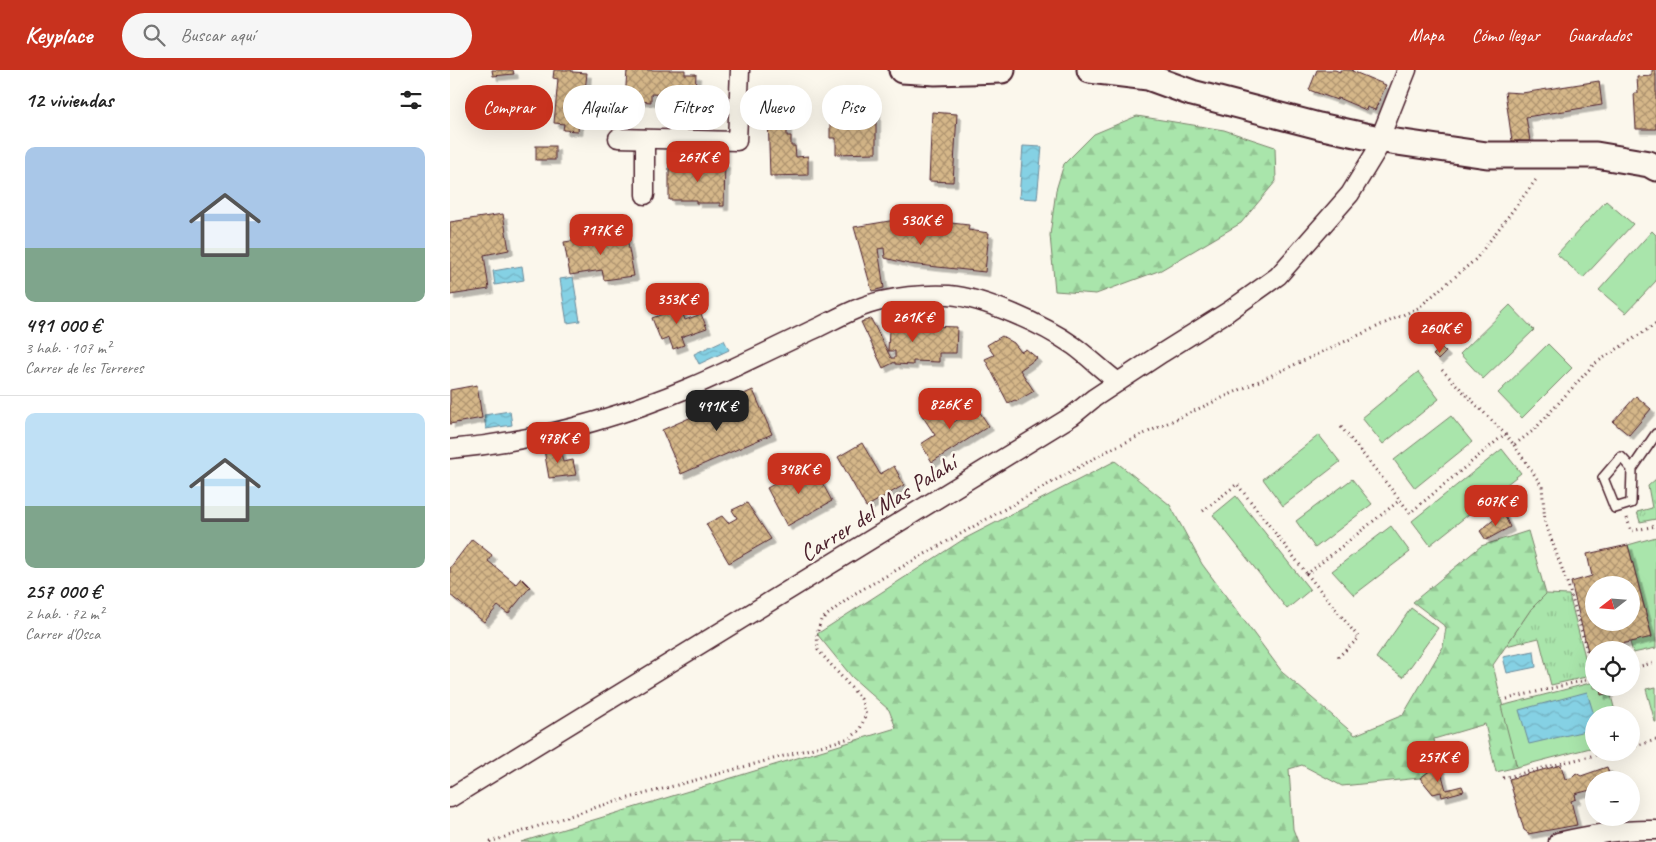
<!DOCTYPE html>
<html lang="es">
<meta charset="utf-8">
<style>
:root{--surface:#fff;--page:#f6f6f6;--text:#222;--muted:#767676;--line:#e0e0e0;--accent:#c8321e}
body{margin:0;font-family:Caveat,sans-serif;background:var(--page);color:var(--text);height:100vh;display:flex;flex-direction:column;font-size:19px;white-space:nowrap}
*{box-sizing:border-box;margin:0}
p{font-size:16px;color:var(--muted)}
.icon{flex:none;width:28px;height:28px;fill:none;stroke:currentColor;stroke-width:2;stroke-linecap:round;stroke-linejoin:round}
.map{position:relative;flex:1;overflow:hidden}
.sheet{display:flex;flex-direction:column;background:var(--surface);width:450px}
.sheet>*{flex:none}
.top-card{position:absolute;left:15px;top:15px;width:475px;height:45px;display:flex;gap:10px}
.needle{width:32px;rotate:253deg}
.controls{position:absolute;left:1135px;top:506px;display:grid;gap:10px}
.controls a{display:grid;place-items:center;width:55px;height:55px;border-radius:50%;background:var(--surface);box-shadow:0 5px 20px #0002;font-size:25px}
.price{position:absolute;translate:-50% -42px;padding:0 11px;border-radius:10px;background:var(--accent);color:#fff;font-size:16px;line-height:32px;filter:drop-shadow(0 1px 2px #0008)}
.price::after{content:'';position:absolute;left:50%;top:30px;width:15px;height:11px;margin-left:-8px;background:inherit;clip-path:polygon(0 0,100% 0,50% 100%)}
.price.on{background:#222;color:#fff}
ul{padding:0;list-style:none}
li{display:grid;align-content:center;gap:10px;height:265px;padding:0 25px}
li+li{border-top:1px solid var(--line)}
li span{display:grid;place-items:center;height:155px;border-radius:10px;color:#555}
li>.icon{margin-inline-start:auto}
span .icon{width:90px;height:90px;fill:#fffc;stroke-width:1}
li b{font-size:21px}
h2{display:flex;justify-content:space-between;align-items:center;height:60px;padding:0 25px;font-size:21px}
.pill{padding:0 18px;border-radius:22px;background:var(--surface);box-shadow:0 5px 20px #0002;font-size:18px;line-height:45px}
.pill.on{background:var(--accent);color:#fff}
header{display:flex;align-items:center;gap:30px;box-sizing:border-box;height:70px;padding:0 25px;background:var(--accent);color:#fff}
header strong{font-size:24px}
nav{display:flex;gap:28px;margin-inline-start:auto;font-size:18px}
.search{width:350px;height:45px;background:var(--page);display:flex;align-items:center;gap:12px;box-sizing:border-box;padding:0 18px;border-radius:28px;color:var(--muted);font-size:19px}
main{display:flex;flex:1;min-height:0}
.map>svg:first-child{display:block}
</style>
<header>
<strong>Keyplace</strong>
<div class="search"><svg class="icon" aria-label="search" viewBox="0 0 24 24"><circle cx="10" cy="10" r="6"/><path d="M15 15l6 6"/></svg>Buscar aquí</div>
<nav><a>Mapa</a><a>Cómo llegar</a><a>Guardados</a></nav>
</header>
<main>
<section class="sheet">
<h2>12 viviendas<svg class="icon" aria-label="filters" viewBox="0 0 24 24"><path d="M4 7h16M4 17h16"/><circle cx="9" cy="7" r="2"/><circle cx="15" cy="17" r="2"/></svg></h2>
<ul>
<li><span style="background:linear-gradient(#a9c7e8 65%,#7fa58c 0)"><svg class="icon" aria-label="home" viewBox="0 0 24 24"><path d="M3 11l9-7 9 7M6 9v11h12V9"/></svg></span><div><b>491 000 €</b><p>3 hab. · 107 m²</p><p>Carrer de les Terreres</p></div></li>
<li><span style="background:linear-gradient(#bfe0f5 60%,#7fa58c 0)"><svg class="icon" aria-label="home" viewBox="0 0 24 24"><path d="M3 11l9-7 9 7M6 9v11h12V9"/></svg></span><div><b>257 000 €</b><p>2 hab. · 72 m²</p><p>Carrer d'Osca</p></div></li>
</ul>
</section>
<div class="map">
<svg width="1206" height="772" viewBox="0 0 1206 772">
<defs>
<pattern id="grass-tufts" width="24" height="20" patternUnits="userSpaceOnUse" patternTransform="scale(1.25)"><rect width="24" height="20" fill="#a9e5ab"/><path d="M3 7l-1-3M5 7V3M7 7l1-3M15 17l-1-3M17 17v-4M19 17l1-3" fill="none" stroke="#93c493"/></pattern>
<pattern id="forest-firs" width="22" height="20" patternUnits="userSpaceOnUse" patternTransform="scale(1.25)"><rect width="22" height="20" fill="#a9e5ab"/><path d="M5 1l3.5 6h-7zM16 11l3.5 6h-7z" fill="#93c493"/></pattern>
<pattern id="water-waves" width="16" height="10" patternUnits="userSpaceOnUse" patternTransform="scale(1.25)"><rect width="16" height="10" fill="#85d1e4"/><path d="M0 5q4-4 8 0t8 0" fill="none" stroke="#74b3c4"/></pattern>
<pattern id="building-cross-hatch" width="8" height="8" patternUnits="userSpaceOnUse" patternTransform="scale(1.25)"><rect width="8" height="8" fill="#d5b789"/><path d="M0 0l8 8M0 8l8-8" fill="none" stroke="#af9470"/></pattern>
<filter id="shadow"><feDropShadow dx="4.5" dy="4.5" stdDeviation="0" flood-color="#0004"/></filter>
</defs>
<rect width="100%" height="100%" fill="#fbf7ec"/>
<filter id="ink" filterUnits="userSpaceOnUse"><feTurbulence type="fractalNoise" baseFrequency=".02" numOctaves="2"/><feDisplacementMap in="SourceGraphic" scale="10" xChannelSelector="R" yChannelSelector="G"/><feConvolveMatrix kernelMatrix="1 2 1 2 8 2 1 2 1" color-interpolation-filters="sRGB"/></filter>
<g filter="url(#ink)">
<!-- grass -->
<g fill="url(#grass-tufts)" stroke="#7a826b">
<polygon points="1206,409 1206,449 1190,452 1187,442 1202,438 1198,416"/>
<polygon points="1096,524 1119,525 1140,606 1101,615 1089,568 1056,576 1081,539"/>
</g>
<!-- forest -->
<g fill="url(#forest-firs)" stroke="#7a826b">
<polygon points="687,46 774,60 825,77 826,111 791,153 711,200 646,224 605,221 600,165 606,120 614,94 644,64"/>
<polygon points="665,391 720,435 752,494 833,603 905,665 953,645 993,577 996,557 963,532 1031,476 1078,461 1096,524 1081,539 1043,595 1067,697 1046,702 1035,654 984,669 989,694 970,708 892,716 852,695 839,699 843,759 848,772 71,772 446,658 439,640 402,607 367,564 514,469"/>
</g>
<!-- garden -->
<g fill="#a9e5ab" stroke="#7a826b">
<polygon points="1156,131 1183,154 1133,208 1107,184"/>
<polygon points="1202,161 1206,165 1206,211 1176,243 1149,220"/>
<polygon points="1060,235 1084,260 1033,309 1010,284"/>
<polygon points="1098,274 1122,298 1072,348 1048,323"/>
<polygon points="968,302 989,329 933,374 912,348"/>
<polygon points="1001,346 1022,372 965,418 944,390"/>
<polygon points="869,365 890,392 833,436 813,409"/>
<polygon points="1052,379 1071,403 980,475 962,451"/>
<polygon points="902,409 922,434 865,478 846,451"/>
<polygon points="786,426 860,520 837,539 763,445"/>
<polygon points="941,456 960,482 904,525 882,501"/>
<polygon points="1206,467 1206,578 1183,583 1180,572 1202,566 1178,475"/>
<polygon points="961,538 988,558 953,607 926,588"/>
<polygon points="1144,612 1144,618 1159,618 1166,645 1144,645 1144,677 1067,697 1051,636"/>
<polygon points="1206,617 1206,652 1205,652 1196,619"/>
</g>
<!-- water -->
<g fill="url(#water-waves)" stroke="#6d8a9a">
<polygon points="573,76 592,77 587,129 569,128"/>
<polygon points="72,196 74,210 45,215 43,201"/>
<polygon points="123,207 130,251 117,253 110,209"/>
<polygon points="274,270 279,280 249,294 244,284"/>
<polygon points="60,341 62,355 36,359 34,345"/>
<polygon points="1084,581 1086,597 1057,603 1053,587"/>
<polygon points="1137,622 1144,645 1144,659 1079,674 1069,640"/>
</g>
<!-- building -->
<g fill="url(#building-cross-hatch)" stroke="#4a1f2b" fill-rule="evenodd" filter="url(#shadow)">
<polygon points="42,0 63,0 64,4 43,6"/>
<polygon points="104,0 122,0 122,2 137,3 133,38 131,37 128,61 113,60 114,54 104,53 108,9 103,8"/>
<polygon points="177,0 235,0 235,4 246,4 245,23 239,23 239,26 201,24 201,32 175,30"/>
<polygon points="867,0 885,0 890,2 890,0 903,0 902,1 936,15 925,40 917,37 916,40 888,28 887,30 859,20"/>
<polygon points="1202,0 1206,0 1206,59 1186,59 1184,23 1188,23 1187,7 1202,6"/>
<polygon points="1149,11 1152,35 1076,47 1080,71 1062,71 1055,22 1072,23"/>
<polygon points="423,25 423,38 426,38 426,83 386,84 386,68 380,68 380,26"/>
<polygon points="482,42 507,44 503,112 479,111"/>
<polygon points="332,44 332,54 337,53 337,66 341,66 341,76 345,76 346,87 358,86 358,105 320,106 318,45"/>
<rect x="86" y="76" width="19" height="14"/>
<polygon points="251,92 275,93 274,136 270,136 270,133 246,133 246,130 219,130 219,95 247,95 247,94 251,94"/>
<polygon points="53,144 59,180 34,185 39,219 0,225 0,152"/>
<polygon points="457,148 519,155 518,160 539,163 535,202 459,194 435,188 434,178 428,179 434,218 422,221 404,157"/>
<polygon points="176,163 184,206 154,210 152,200 120,205 114,172"/>
<polygon points="229,232 235,250 251,244 257,258 231,267 234,275 223,279 219,268 211,271 202,248 213,244 211,239"/>
<polygon points="421,249 441,288 445,288 445,281 438,281 439,258 457,259 457,255 507,257 506,283 489,283 489,292 463,291 463,295 445,294 445,292 433,298 411,252"/>
<polygon points="552,266 564,273 571,282 576,279 587,288 570,300 584,321 567,331 565,330 558,333 535,289 544,285 537,275"/>
<polygon points="991,277 996,282 988,290 983,285"/>
<polygon points="27,315 32,348 0,354 0,320"/>
<polygon points="303,320 322,364 231,404 212,360"/>
<polygon points="1186,326 1201,339 1179,365 1163,352"/>
<polygon points="491,331 504,352 527,338 539,356 482,392 471,374 485,365 471,344"/>
<polygon points="412,373 430,404 444,396 454,415 416,437 388,387"/>
<polygon points="110,377 113,392 123,390 126,405 99,408 94,380"/>
<polygon points="362,394 382,431 337,456 317,418"/>
<polygon points="297,433 321,469 279,493 256,454 272,446 278,453 287,448 282,440"/>
<polygon points="1053,442 1060,457 1036,470 1030,461"/>
<polygon points="22,469 42,485 38,491 66,514 71,508 80,517 58,544 48,536 34,552 0,525 0,498"/>
<path d="M 1178,475 L 1202,567 L 1144,580 L 1144,593 L 1141,594 L 1121,512 L 1142,506 L 1137,484 ZM 1144,515 L 1181,515 L 1181,552 L 1144,552 Z"/>
<polygon points="1150,618 1158,618 1159,623 1151,625"/>
<polygon points="989,694 996,720 1012,716 1014,721 992,727 991,722 983,724 970,708"/>
<polygon points="1111,695 1115,709 1121,708 1126,703 1131,706 1157,697 1161,710 1144,710 1144,719 1125,724 1126,729 1121,731 1127,755 1078,764 1077,762 1074,760 1059,709"/>
</g>
<g fill="none" stroke-linecap="round" stroke-linejoin="round">
<defs>
<polyline id="lane" points="1182,399 1171,387 1153,408 1165,438 1181,433 1182,399 1206,364"/>
<g id="street">
<polyline points="168,68 287,71 290,0"/>
<polyline points="195,125 195,69"/>
<path d="M 0,379 C 82,372 165,349 241,317 C 283,299 324,278 365,259 C 386,249 408,236 431,231 C 453,226 476,224 499,225 C 535,228 594,255 624,276 C 639,287 653,301 668,312"/>
<polyline points="0,728 622,346 644,328 712,283 779,241 828,206 900,124 933,70 934,58 957,0"/>
<path d="M 1108,772 C 1140,765 1172,759 1206,760"/>
</g>
<g id="secondary">
<polyline points="452,0 485,2 552,0"/>
<polyline points="640,0 698,7 742,23 869,56 933,70 1037,85 1146,85 1199,94 1206,98"/>
</g>
</defs>
<!-- lane casing -->
<use href="#lane" stroke="#4a1f2b" stroke-width="12"/>
<!-- street casing -->
<use href="#street" stroke="#4a1f2b" stroke-width="21"/>
<!-- secondary casing -->
<use href="#secondary" stroke="#4a1f2b" stroke-width="29"/>
<!-- path -->
<g stroke="#4a1f2b" stroke-width="3" stroke-dasharray="1 4" stroke-linecap="butt">
<polyline points="992,300 1055,364"/>
<polyline points="891,357 950,430"/>
<polyline points="1064,375 1092,416 1095,452 1119,518 1144,605"/>
<polyline points="753,441 787,414 857,504"/>
<polyline points="1177,448 1181,461 1206,456"/>
<polyline points="888,587 909,568 857,504 950,430 960,443 1055,364 1064,375 1084,360 1144,294 1206,254"/>
<polyline points="1187,597 1206,592"/>
<polyline points="1057,629 1144,608"/>
<polyline points="1181,677 1206,670"/>
<polyline points="1053,708 1157,682"/>
<polyline points="40,772 150,736 400,668 409,661 416,645 411,629 368,580 367,564 371,550 404,524 661,379 968,238 1026,189 1088,107"/>
</g>
<!-- lane -->
<use href="#lane" stroke="#fbf7ec" stroke-width="9"/>
<!-- street -->
<use href="#street" stroke="#fbf7ec" stroke-width="18"/>
<!-- secondary -->
<use href="#secondary" stroke="#fbf7ec" stroke-width="25"/>
</g>
</g>
<g text-anchor="middle" dominant-baseline="central" stroke-width="5" stroke-linejoin="round" paint-order="stroke">
<!-- street labels -->
<g font-size="24" fill="#4a1f2b" stroke="#fbf7ec">
<text transform="translate(428 438) rotate(-32)">Carrer del Mas Palahí</text>
</g>
</g>
</svg>
<div class="controls">
<a><svg class="needle" viewBox="-14 -14 28 28"><path d="M0-13l5 13h-10z" fill="#e53935"/><path d="M0 13l5-13h-10z" fill="#767676"/></svg></a>
<a><svg class="icon" aria-label="locate" viewBox="0 0 24 24"><circle cx="12" cy="12" r="6"/><path d="M12 2v4M12 18v4M2 12h4M18 12h4"/></svg></a>
<a>+</a>
<a>−</a>
</div>
<b class="price" style="left:248px;top:113px">267K €</b>
<b class="price" style="left:471px;top:176px">530K €</b>
<b class="price" style="left:151px;top:186px">717K €</b>
<b class="price" style="left:227px;top:255px">353K €</b>
<b class="price" style="left:463px;top:273px">261K €</b>
<b class="price" style="left:990px;top:284px">260K €</b>
<b class="price" style="left:500px;top:360px">826K €</b>
<b class="price on" style="left:267px;top:362px">491K €</b>
<b class="price" style="left:108px;top:394px">478K €</b>
<b class="price" style="left:349px;top:425px">348K €</b>
<b class="price" style="left:1046px;top:457px">607K €</b>
<b class="price" style="left:988px;top:713px">257K €</b>
<div class="top-card">
<a class="pill on">Comprar</a>
<a class="pill">Alquilar</a>
<a class="pill">Filtros</a>
<a class="pill">Nuevo</a>
<a class="pill">Piso</a>
</div>
</div>
</main>
